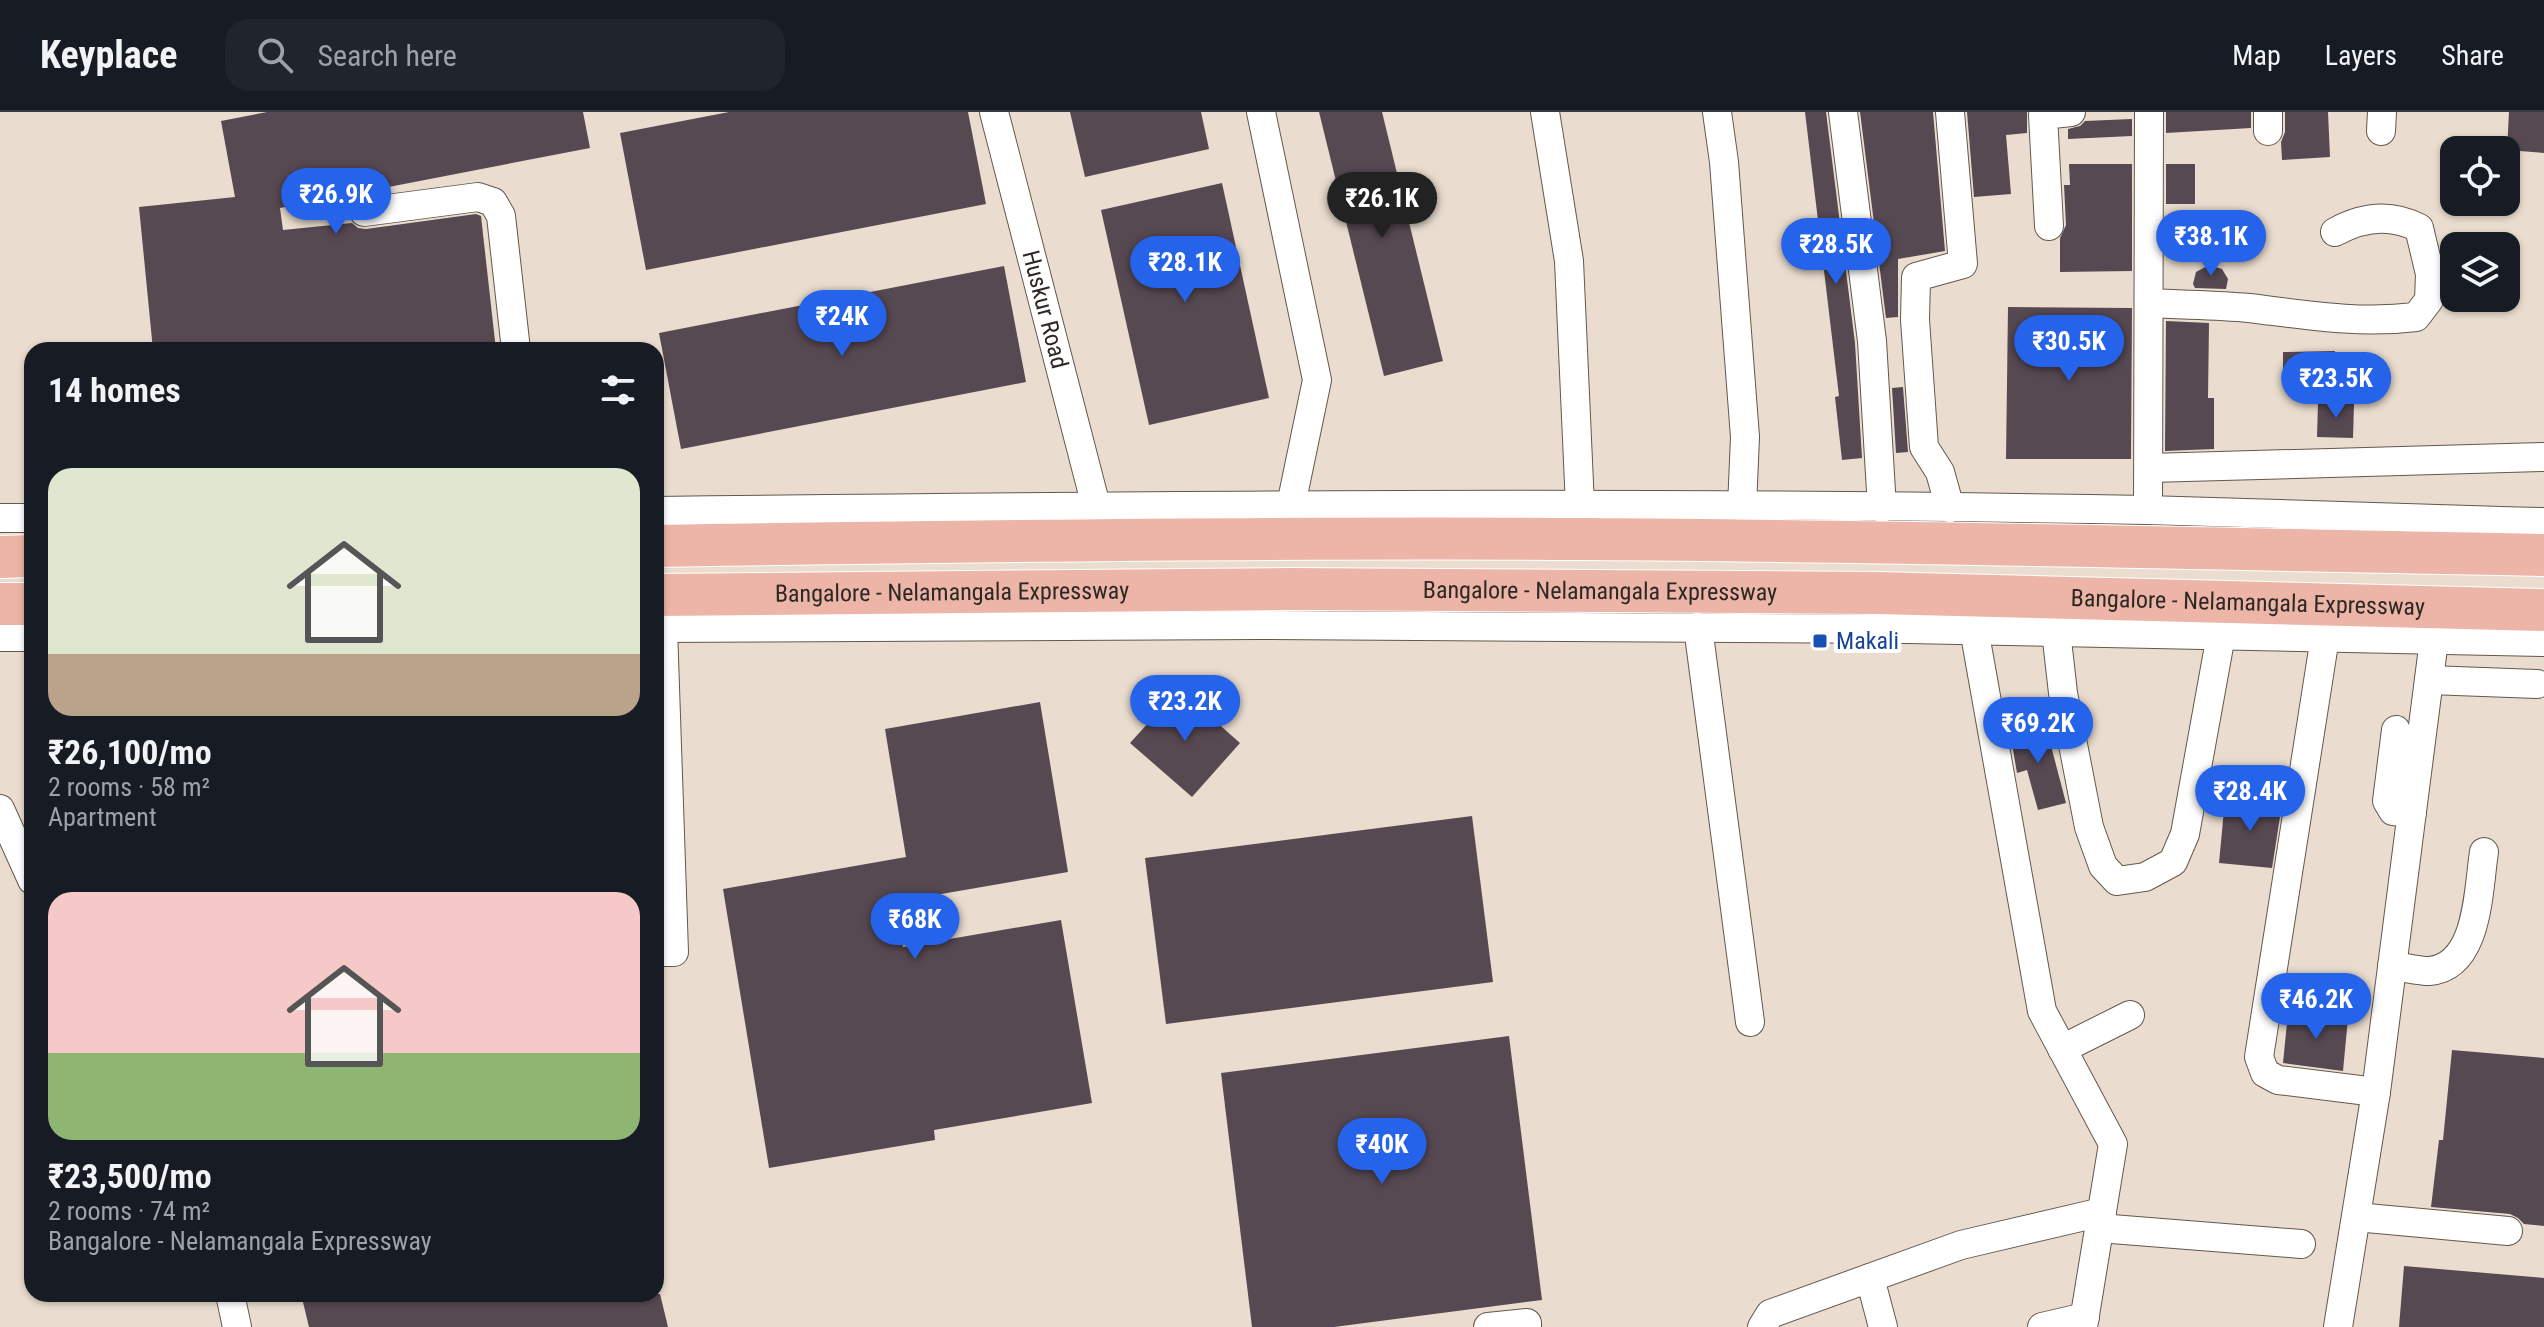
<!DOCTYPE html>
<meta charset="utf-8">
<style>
:root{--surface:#171b24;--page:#20242c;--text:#f1f3f6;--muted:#9ea1a6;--line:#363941;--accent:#2563eb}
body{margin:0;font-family:"Roboto Condensed",sans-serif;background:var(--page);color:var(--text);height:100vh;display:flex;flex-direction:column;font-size:30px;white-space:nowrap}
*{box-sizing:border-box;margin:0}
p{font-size:26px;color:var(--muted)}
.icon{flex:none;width:44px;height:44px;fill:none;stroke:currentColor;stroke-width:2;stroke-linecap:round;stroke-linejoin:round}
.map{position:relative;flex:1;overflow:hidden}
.drawer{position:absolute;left:24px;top:230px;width:640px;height:960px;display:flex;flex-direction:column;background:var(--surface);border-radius:24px;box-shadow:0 2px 6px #0004}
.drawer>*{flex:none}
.tools{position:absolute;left:2440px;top:24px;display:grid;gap:16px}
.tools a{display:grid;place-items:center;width:80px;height:80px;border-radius:16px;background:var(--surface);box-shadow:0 2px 6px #0004;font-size:40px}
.price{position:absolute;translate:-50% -68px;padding:0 18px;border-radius:28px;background:var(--accent);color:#fff;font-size:26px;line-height:52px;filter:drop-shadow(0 2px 4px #0008)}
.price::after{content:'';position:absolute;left:50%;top:48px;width:24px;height:18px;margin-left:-12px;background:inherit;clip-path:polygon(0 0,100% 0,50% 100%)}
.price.selected{background:#222;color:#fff}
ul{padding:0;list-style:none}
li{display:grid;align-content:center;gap:16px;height:424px;padding:0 24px}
li span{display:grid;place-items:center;height:248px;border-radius:24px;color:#555}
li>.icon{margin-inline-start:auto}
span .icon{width:144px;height:144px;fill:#fffc;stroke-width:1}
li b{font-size:34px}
h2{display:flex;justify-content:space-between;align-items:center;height:96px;padding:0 24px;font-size:34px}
header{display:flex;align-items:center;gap:48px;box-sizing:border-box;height:112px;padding:0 40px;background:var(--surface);border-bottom:2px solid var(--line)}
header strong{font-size:38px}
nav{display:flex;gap:44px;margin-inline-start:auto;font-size:28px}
.search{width:560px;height:72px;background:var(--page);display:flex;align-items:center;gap:20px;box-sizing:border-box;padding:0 28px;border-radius:24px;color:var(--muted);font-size:30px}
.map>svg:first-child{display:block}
</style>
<header>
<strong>Keyplace</strong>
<div class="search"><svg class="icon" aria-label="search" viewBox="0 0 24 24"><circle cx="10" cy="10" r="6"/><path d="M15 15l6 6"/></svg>Search here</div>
<nav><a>Map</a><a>Layers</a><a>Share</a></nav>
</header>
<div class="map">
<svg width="2544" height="1215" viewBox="0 0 2544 1215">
<rect width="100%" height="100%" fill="#eaddcf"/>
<!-- building -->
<g fill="#574952">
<polygon points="267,0 583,0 590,36 280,96 283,118 352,111 358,116 366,117 476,102 481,104 496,238 153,238 139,95 235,85 221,9"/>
<polygon points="729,0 968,0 986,92 646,158 620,21"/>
<polygon points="1070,0 1201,0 1209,37 1085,65"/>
<polygon points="1319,0 1382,0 1443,249 1384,264"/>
<polygon points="1805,0 1826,0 1855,231 1862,346 1842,348 1835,285 1839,284"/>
<polygon points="1860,0 1933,0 1945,139 1898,147 1898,205 1886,206"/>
<polygon points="1967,0 2027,0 2027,21 2006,23 2011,82 1974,85"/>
<polygon points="2166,0 2251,0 2251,16 2166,21"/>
<polygon points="2285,0 2328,0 2330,45 2282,48 2281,30 2285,20"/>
<polygon points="2509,0 2544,0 2544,41 2507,38"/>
<polygon points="2132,7 2132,24 2068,27 2068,17 2080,14 2085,9"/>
<polygon points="2069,52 2132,52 2132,159 2060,160 2060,126 2066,113 2064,73 2070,73"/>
<rect x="2166" y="52" width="29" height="40"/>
<polygon points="1222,71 1269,286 1149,313 1101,98"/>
<polygon points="2209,153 2222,157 2228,167 2226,177 2195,176 2193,172 2196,160"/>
<polygon points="1004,154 1026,270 681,337 659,221"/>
<polygon points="2008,195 2132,196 2131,347 2006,347"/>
<polygon points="2166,209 2209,211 2208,286 2214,286 2214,337 2165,339"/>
<polygon points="2335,239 2335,258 2305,259 2305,270 2283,271 2283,240"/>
<polygon points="1903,275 1908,340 1896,341 1892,276"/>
<polygon points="2318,291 2354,292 2353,326 2317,325"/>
<polygon points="1179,577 1240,631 1192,685 1130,631"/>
<polygon points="1040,590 1068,760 895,790 903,835 1061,808 1092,991 934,1018 935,1028 769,1056 723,777 906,745 885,617"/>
<polygon points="2045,611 2066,691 2038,698 2027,658 2017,661 2010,620"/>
<polygon points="2225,687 2282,692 2272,756 2219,751"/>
<polygon points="1472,704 1493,870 1166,912 1145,746"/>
<polygon points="2288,901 2348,906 2343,959 2283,951"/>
<polygon points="1509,924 1542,1188 1334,1215 1252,1215 1221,961"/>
<polygon points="2452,938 2544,946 2544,1114 2524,1112 2518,1106 2510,1102 2431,1095 2439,1028 2443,1028"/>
<polygon points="2404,1154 2544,1166 2544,1215 2399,1215"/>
<polygon points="301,1182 660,1182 668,1215 309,1215"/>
</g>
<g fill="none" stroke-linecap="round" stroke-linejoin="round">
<defs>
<g id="minor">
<path id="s1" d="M 994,0 L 1096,394"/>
<polyline points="1261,0 1317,268 1291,393"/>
<polyline points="1545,0 1569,149 1580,394"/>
<polyline points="1717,0 1724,50 1745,325 1742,395"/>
<polyline points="1843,0 1872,229 1882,396"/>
<polyline points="1950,0 1963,152 1916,165 1915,208 1924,335 1940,360 1950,396"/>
<polyline points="2268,0 2268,19"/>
<polyline points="2381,19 2382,0"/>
<polyline points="364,100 478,85 493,90 501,104 516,238"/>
<polyline points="2049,114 2043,3 2071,0"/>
<path d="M 2150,191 C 2183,193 2216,193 2249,196 C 2307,203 2358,212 2416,205 L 2429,188 L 2430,162 L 2419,116 C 2390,101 2362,105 2335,120"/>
<polyline points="2149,356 2544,345"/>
<polyline points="2148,398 2149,0"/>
<path d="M 656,399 C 1152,393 1649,389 2146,398 C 2278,401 2411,407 2544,410"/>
<polyline points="0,406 32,406"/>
<polyline points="1698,515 1750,910"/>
<polyline points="656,516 1259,513 1908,517 2544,530"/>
<polyline points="1974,517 2042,899 2113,1032 2083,1215"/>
<polyline points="2056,519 2063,581 2089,715 2103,754 2117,769 2145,765 2173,750 2185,722 2221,523"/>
<polyline points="0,525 32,525"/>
<polyline points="2325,525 2259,945 2265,961 2278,968 2376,980"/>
<polyline points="2429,568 2537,572"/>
<polyline points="2396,618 2387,689 2393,699 2412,701"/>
<polyline points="0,697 32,768"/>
<polyline points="656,840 674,840 663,516"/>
<path d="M 2392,854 C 2404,855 2418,859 2429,859 C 2479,855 2478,778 2484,740"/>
<polyline points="2062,937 2130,903"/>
<polyline points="2356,1105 2508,1119"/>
<polyline points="2099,1116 2301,1132"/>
<polyline points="1870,1166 1883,1215"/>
<polyline points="230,1182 237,1215"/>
<polyline points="1488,1215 1527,1211 1527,1215"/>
<polyline points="1762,1215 1770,1202 1961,1133 2102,1100"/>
<polyline points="2042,1215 2085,1205"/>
<polyline points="2338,1215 2376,980 2434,528"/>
</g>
<g id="highway">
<path d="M 656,434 C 966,429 1276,425 1586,427 C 1905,429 2225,437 2544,443"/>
<polyline points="0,445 32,444"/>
<path id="s2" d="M 656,483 L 1290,477 L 1878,481 L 2544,498"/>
<polyline points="0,492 32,492"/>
</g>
</defs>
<!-- minor casing -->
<use href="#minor" stroke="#63584c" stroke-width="30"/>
<!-- highway casing -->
<use href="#highway" stroke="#fff" stroke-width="44"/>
<!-- minor -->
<use href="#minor" stroke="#fff" stroke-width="28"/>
<!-- highway -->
<use href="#highway" stroke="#edb5a7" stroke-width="42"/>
</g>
<!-- markers -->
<rect fill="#1a4fb4" stroke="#fff" stroke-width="3" x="1812" y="521" width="16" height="16" rx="4"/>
<g text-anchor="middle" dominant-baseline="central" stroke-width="8" stroke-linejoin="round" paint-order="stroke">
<!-- street labels -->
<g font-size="24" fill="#2d2823" stroke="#fff">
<text stroke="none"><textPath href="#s1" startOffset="204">Huskur Road</textPath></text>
<text stroke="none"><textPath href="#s2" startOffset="944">Bangalore - Nelamangala Expressway</textPath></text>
<text stroke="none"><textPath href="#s2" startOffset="296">Bangalore - Nelamangala Expressway</textPath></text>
<text stroke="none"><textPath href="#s2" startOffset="1592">Bangalore - Nelamangala Expressway</textPath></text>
</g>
<!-- transit labels -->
<g font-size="24" fill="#164399" stroke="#fff" text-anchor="start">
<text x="1836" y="529">Makali</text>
</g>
</g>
</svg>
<div class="tools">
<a><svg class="icon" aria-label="locate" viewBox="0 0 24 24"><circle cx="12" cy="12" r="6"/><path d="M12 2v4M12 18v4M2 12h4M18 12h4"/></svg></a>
<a><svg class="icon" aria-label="layers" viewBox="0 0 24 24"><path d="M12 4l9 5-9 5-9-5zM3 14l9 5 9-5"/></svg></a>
</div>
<b class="price" style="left:336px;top:124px">₹26.9K</b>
<b class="price selected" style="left:1382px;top:128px">₹26.1K</b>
<b class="price" style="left:2211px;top:166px">₹38.1K</b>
<b class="price" style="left:1836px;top:174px">₹28.5K</b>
<b class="price" style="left:1185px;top:192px">₹28.1K</b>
<b class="price" style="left:842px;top:246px">₹24K</b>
<b class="price" style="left:2069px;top:271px">₹30.5K</b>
<b class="price" style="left:2336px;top:308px">₹23.5K</b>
<b class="price" style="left:1185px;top:631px">₹23.2K</b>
<b class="price" style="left:2038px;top:653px">₹69.2K</b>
<b class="price" style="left:2250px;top:721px">₹28.4K</b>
<b class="price" style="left:915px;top:849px">₹68K</b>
<b class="price" style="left:2316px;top:929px">₹46.2K</b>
<b class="price" style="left:1382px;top:1074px">₹40K</b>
<section class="drawer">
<h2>14 homes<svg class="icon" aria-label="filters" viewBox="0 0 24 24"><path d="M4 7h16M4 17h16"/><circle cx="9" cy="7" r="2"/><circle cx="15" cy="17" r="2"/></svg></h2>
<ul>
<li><span style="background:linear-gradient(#dfe7d0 75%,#b9a48a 0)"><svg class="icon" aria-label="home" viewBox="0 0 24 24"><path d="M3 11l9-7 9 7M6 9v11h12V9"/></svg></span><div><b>₹26,100/mo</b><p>2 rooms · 58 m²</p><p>Apartment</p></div></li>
<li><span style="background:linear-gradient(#f6c9c9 65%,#8fb573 0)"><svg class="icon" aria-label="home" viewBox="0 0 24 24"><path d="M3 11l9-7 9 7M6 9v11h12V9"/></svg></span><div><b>₹23,500/mo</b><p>2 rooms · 74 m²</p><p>Bangalore - Nelamangala Expressway</p></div></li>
</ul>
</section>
</div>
